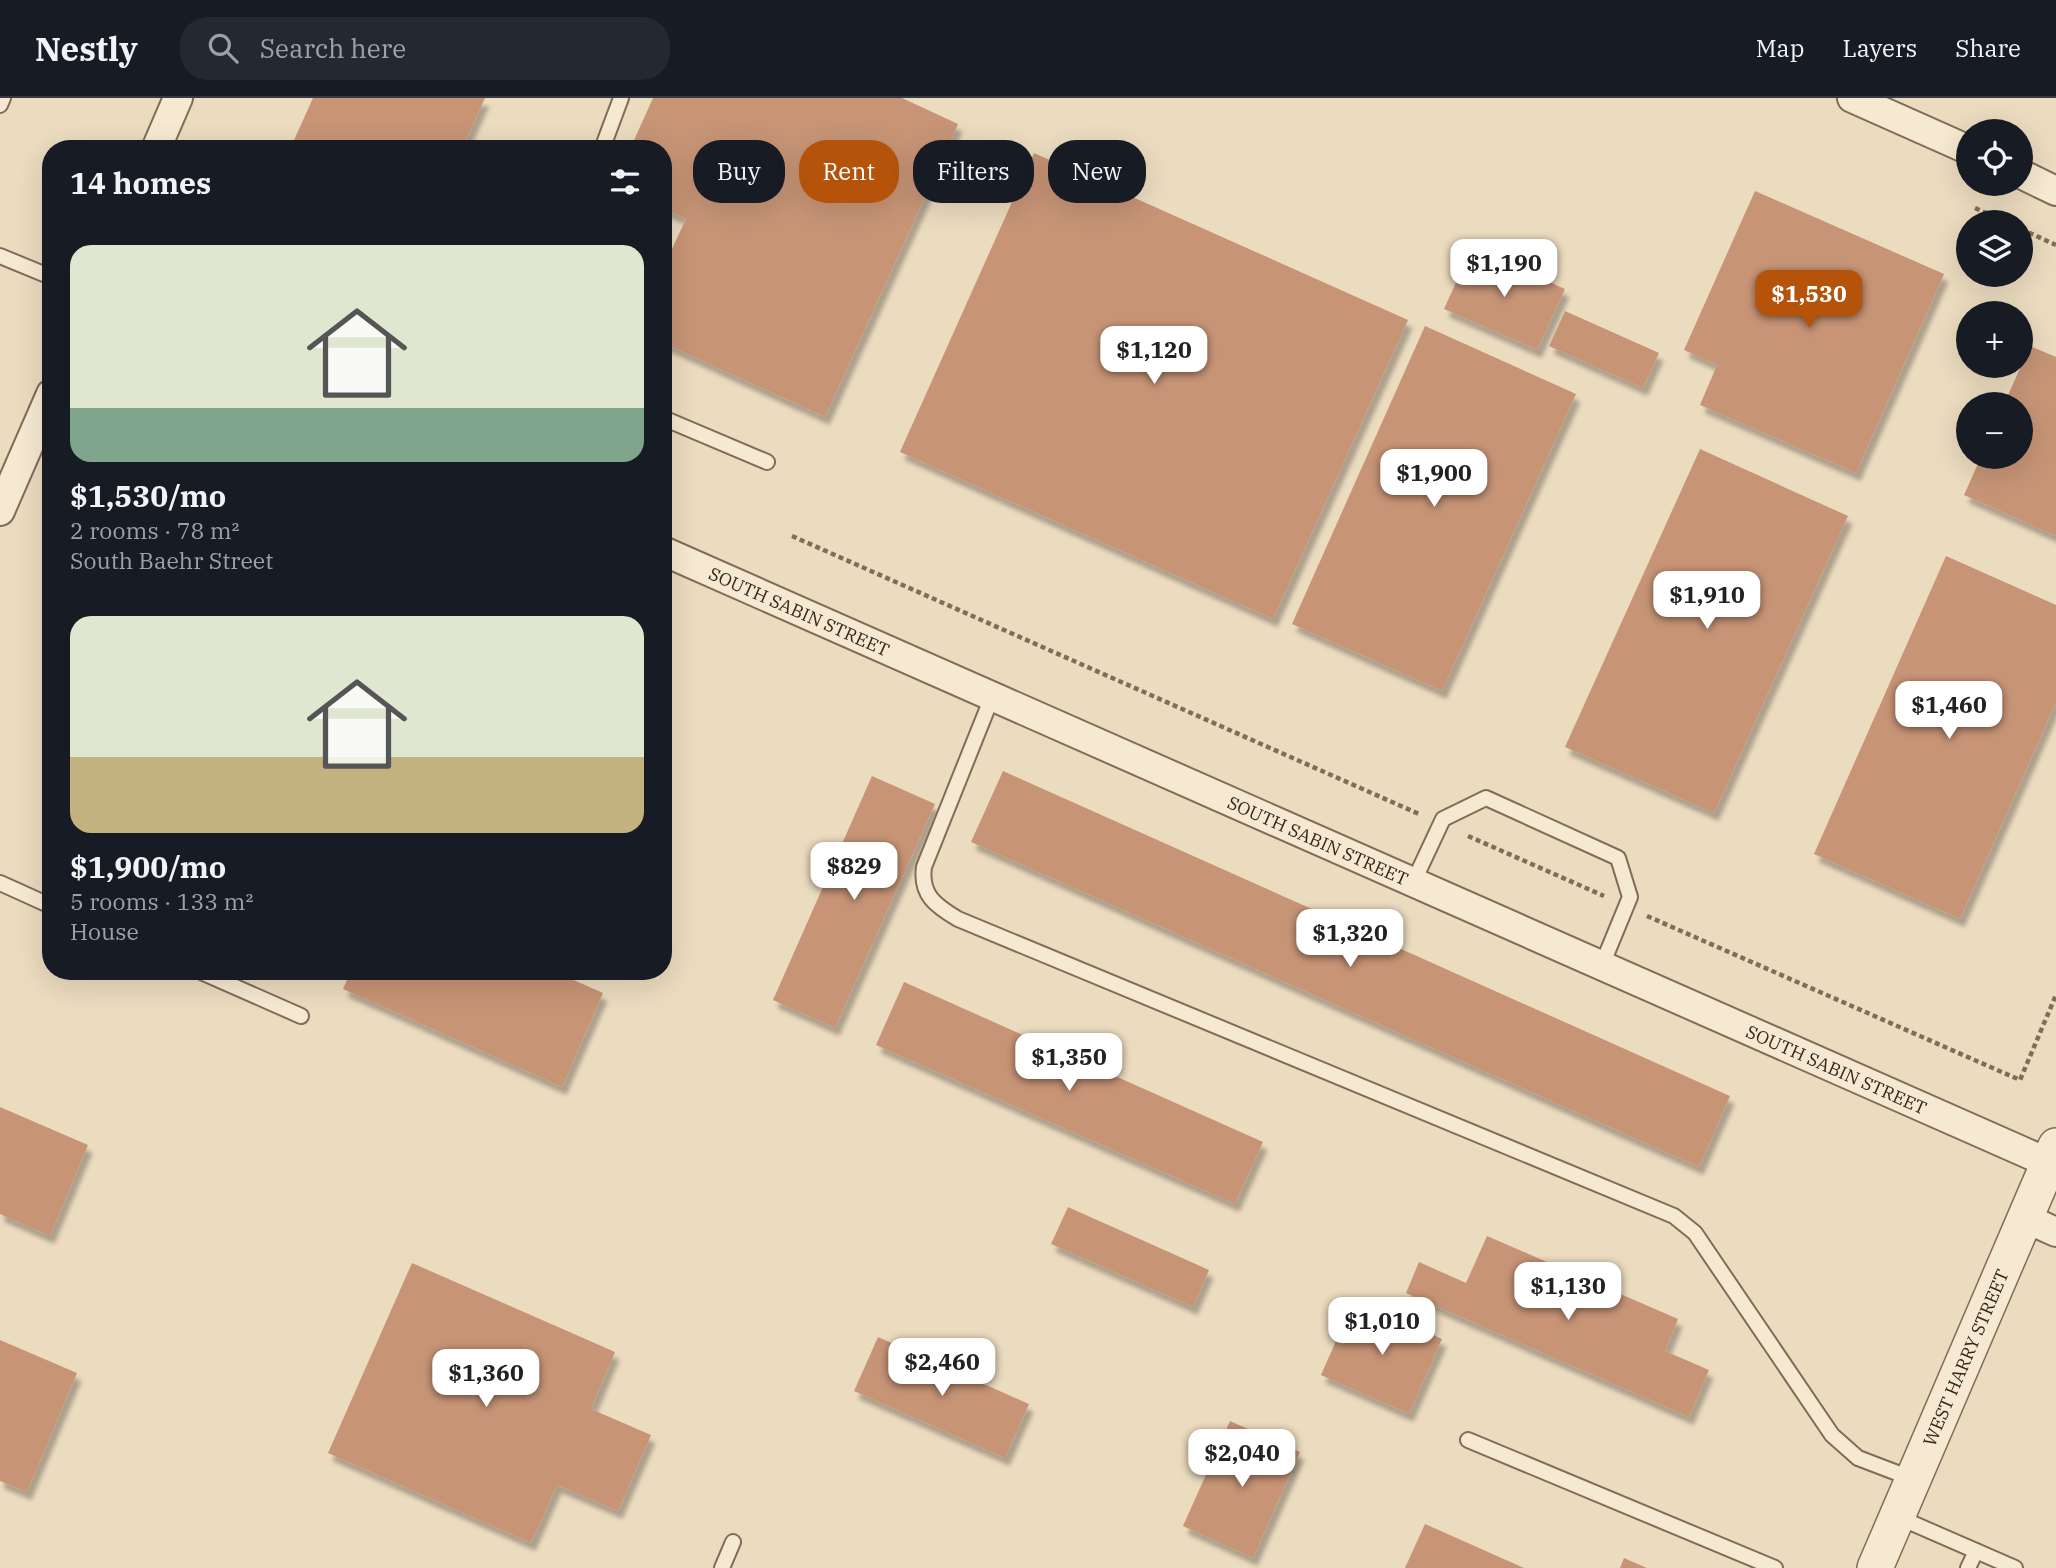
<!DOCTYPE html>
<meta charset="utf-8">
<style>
:root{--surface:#171b24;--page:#242831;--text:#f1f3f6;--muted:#9ea1a6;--line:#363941;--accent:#b45309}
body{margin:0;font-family:"IBM Plex Serif",serif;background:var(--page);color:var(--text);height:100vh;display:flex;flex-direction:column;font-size:26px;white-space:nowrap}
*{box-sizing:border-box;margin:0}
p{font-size:23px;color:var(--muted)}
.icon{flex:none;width:38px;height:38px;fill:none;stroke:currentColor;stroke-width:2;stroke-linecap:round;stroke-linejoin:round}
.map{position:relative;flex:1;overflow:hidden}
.drawer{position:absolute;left:42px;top:42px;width:630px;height:840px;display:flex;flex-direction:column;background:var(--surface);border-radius:28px;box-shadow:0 7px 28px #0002}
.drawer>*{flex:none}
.banner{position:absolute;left:693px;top:42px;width:665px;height:63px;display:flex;gap:14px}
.controls{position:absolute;left:1956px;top:21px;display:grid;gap:14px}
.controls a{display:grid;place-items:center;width:77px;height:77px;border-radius:50%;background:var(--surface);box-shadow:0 7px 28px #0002;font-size:35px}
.price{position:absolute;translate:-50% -60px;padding:0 16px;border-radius:14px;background:#fff;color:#222;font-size:23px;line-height:46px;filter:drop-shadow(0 2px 4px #0008)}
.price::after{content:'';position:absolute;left:50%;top:42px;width:21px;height:16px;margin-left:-10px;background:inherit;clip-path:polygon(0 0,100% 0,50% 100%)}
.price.current{background:var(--accent);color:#fff}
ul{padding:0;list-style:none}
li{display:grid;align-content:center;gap:14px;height:371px;padding:0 28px}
li span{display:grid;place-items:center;height:217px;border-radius:21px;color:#555}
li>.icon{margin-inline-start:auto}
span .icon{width:126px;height:126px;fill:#fffc;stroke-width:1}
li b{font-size:30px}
h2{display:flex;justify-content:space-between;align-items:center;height:84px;padding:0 28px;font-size:30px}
.tag{padding:0 24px;border-radius:28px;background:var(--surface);box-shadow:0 7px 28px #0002;font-size:24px;line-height:63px}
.tag.current{background:var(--accent);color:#fff}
header{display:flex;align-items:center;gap:42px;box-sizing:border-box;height:98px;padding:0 35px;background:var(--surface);border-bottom:2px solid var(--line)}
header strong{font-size:33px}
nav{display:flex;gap:38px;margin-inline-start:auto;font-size:24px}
.search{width:490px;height:63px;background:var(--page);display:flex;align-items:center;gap:18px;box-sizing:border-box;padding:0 24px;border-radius:28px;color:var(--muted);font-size:26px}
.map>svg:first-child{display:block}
</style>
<header>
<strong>Nestly</strong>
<div class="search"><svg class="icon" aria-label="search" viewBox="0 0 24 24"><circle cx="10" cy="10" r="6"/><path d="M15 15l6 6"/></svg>Search here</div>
<nav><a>Map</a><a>Layers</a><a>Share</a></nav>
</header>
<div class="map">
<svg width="2056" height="1470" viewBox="0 0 2056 1470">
<defs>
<filter id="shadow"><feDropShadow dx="4.5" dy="8" stdDeviation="2" flood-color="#0004"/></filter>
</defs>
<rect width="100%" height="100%" fill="#ebdbbf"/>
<!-- building -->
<g fill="#c79476" filter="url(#shadow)">
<polygon points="313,0 485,0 462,51 290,51"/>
<polygon points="653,0 902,0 958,26 825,319 663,245 663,170 686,121 663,111 663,51 630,51"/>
<polygon points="1034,55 1408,222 1273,521 900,354"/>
<polygon points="1755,93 1944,176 1856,375 1700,307 1717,267 1684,252"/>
<polygon points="1472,149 1565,191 1537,252 1444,211"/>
<polygon points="1565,213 1659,255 1643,290 1549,248"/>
<polygon points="1425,228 1576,296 1442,593 1292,526"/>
<polygon points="2030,248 2056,259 2056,438 1964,397 1981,359 2021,359 2021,306 2004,306"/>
<polygon points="1700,351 1848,418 1714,715 1565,649"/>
<polygon points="1946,458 2056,507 2056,604 1960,821 1814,756"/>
<polygon points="1003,673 1730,998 1699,1069 971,744"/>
<polygon points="872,678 935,706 835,930 773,902"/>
<polygon points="351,873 553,873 603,895 562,989 343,891"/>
<polygon points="904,884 1263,1044 1235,1106 876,947"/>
<polygon points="0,1009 88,1047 50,1138 0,1116"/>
<polygon points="1068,1109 1209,1172 1193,1209 1051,1146"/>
<polygon points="1487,1138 1678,1221 1665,1253 1709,1272 1689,1319 1406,1195 1419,1164 1466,1185"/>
<polygon points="412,1165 615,1254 591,1311 651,1337 618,1413 557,1387 531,1445 328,1355"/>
<polygon points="1354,1202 1442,1241 1409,1316 1321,1277"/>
<polygon points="878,1239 1029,1306 1005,1360 854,1293"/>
<polygon points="0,1242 77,1275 27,1394 0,1383"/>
<polygon points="1230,1323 1300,1354 1253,1460 1183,1428"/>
<polygon points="1425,1426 1524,1470 1405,1470"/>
<polygon points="1624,1460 1647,1470 1620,1470"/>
</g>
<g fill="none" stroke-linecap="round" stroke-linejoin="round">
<defs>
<g id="service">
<polyline points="0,7 3,0"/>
<polyline points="602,51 621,0"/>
<polyline points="0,158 51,179"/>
<polyline points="663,320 767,364"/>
<path d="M 992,599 L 924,769 C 920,797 936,808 958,821 L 1674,1118 L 1695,1135 L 1832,1337 L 1858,1360 L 1913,1381"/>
<polyline points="0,785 51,808"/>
<polyline points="1413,785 1443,721 1486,700 1618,760 1630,799 1602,867"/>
<polyline points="199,873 301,918"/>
<polyline points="1468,1342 1775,1470"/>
<polyline points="1898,1419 2015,1470"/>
<polyline points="722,1470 733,1444"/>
<polyline points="1968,1470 1976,1453"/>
</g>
<g id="minor">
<polyline points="1852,0 1969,52"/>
<polyline points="156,51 178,0"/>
<polyline points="2021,76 2056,93"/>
<polyline points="0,413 51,296"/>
<path id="s1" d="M 663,453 L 2049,1065"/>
<polyline points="2025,1120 2056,1134"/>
</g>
<g id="tertiary">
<path id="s2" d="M 1875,1470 L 2056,1048"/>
</g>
</defs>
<!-- service casing -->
<use href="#service" stroke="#826c58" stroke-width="18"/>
<!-- minor casing -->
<use href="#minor" stroke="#826c58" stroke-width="32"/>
<!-- tertiary casing -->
<use href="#tertiary" stroke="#826c58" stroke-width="38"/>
<!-- path -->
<g stroke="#826c58" stroke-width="4.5" stroke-dasharray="5 3.5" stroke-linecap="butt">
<polyline points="1975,110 2006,124"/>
<polyline points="2021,131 2056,147"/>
<polyline points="792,438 1419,716"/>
<polyline points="1468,738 1604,798"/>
<polyline points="1647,818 2020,982 2056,897"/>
</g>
<!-- service -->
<use href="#service" stroke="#f6e9d1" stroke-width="14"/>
<!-- minor -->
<use href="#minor" stroke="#f6e9d1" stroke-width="28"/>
<!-- tertiary -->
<use href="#tertiary" stroke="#f6e9d1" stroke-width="35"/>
</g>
<g text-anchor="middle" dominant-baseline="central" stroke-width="7" stroke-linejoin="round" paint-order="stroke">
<!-- street labels -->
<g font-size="18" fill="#33261c" stroke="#f3e6ce">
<text stroke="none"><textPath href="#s1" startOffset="149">SOUTH SABIN STREET</textPath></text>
<text stroke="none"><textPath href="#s1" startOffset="716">SOUTH SABIN STREET</textPath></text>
<text stroke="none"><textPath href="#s1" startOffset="1283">SOUTH SABIN STREET</textPath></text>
<text stroke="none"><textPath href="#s2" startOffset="229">WEST HARRY STREET</textPath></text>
</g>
</g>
</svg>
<div class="controls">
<a><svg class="icon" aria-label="locate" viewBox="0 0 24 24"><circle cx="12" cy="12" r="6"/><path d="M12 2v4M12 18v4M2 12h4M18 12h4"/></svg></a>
<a><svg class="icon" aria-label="layers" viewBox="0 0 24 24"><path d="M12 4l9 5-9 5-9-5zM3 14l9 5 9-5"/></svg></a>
<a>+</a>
<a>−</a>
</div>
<b class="price" style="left:1504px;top:201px">$1,190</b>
<b class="price current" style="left:1809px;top:232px">$1,530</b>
<b class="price" style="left:1154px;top:288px">$1,120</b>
<b class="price" style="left:1434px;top:411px">$1,900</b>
<b class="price" style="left:1707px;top:533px">$1,910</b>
<b class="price" style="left:1949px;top:643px">$1,460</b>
<b class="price" style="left:854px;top:804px">$829</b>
<b class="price" style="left:1350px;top:871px">$1,320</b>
<b class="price" style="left:1069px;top:995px">$1,350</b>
<b class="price" style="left:1568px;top:1224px">$1,130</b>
<b class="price" style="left:1382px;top:1259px">$1,010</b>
<b class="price" style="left:942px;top:1300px">$2,460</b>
<b class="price" style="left:486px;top:1311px">$1,360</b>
<b class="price" style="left:1242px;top:1391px">$2,040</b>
<div class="banner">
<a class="tag">Buy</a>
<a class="tag current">Rent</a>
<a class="tag">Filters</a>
<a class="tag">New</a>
</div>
<section class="drawer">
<h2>14 homes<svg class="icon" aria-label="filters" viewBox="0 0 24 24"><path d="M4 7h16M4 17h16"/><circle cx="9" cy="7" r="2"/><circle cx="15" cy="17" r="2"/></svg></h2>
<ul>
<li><span style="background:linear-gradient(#dfe7d0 75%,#7fa58c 0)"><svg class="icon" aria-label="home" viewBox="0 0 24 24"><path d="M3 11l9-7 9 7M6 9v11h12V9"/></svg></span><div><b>$1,530/mo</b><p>2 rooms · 78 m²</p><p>South Baehr Street</p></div></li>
<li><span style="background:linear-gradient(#dfe7d0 65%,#c2b280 0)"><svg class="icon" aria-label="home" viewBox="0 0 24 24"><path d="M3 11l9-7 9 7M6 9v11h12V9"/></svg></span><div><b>$1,900/mo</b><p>5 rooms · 133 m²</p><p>House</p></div></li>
</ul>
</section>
</div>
